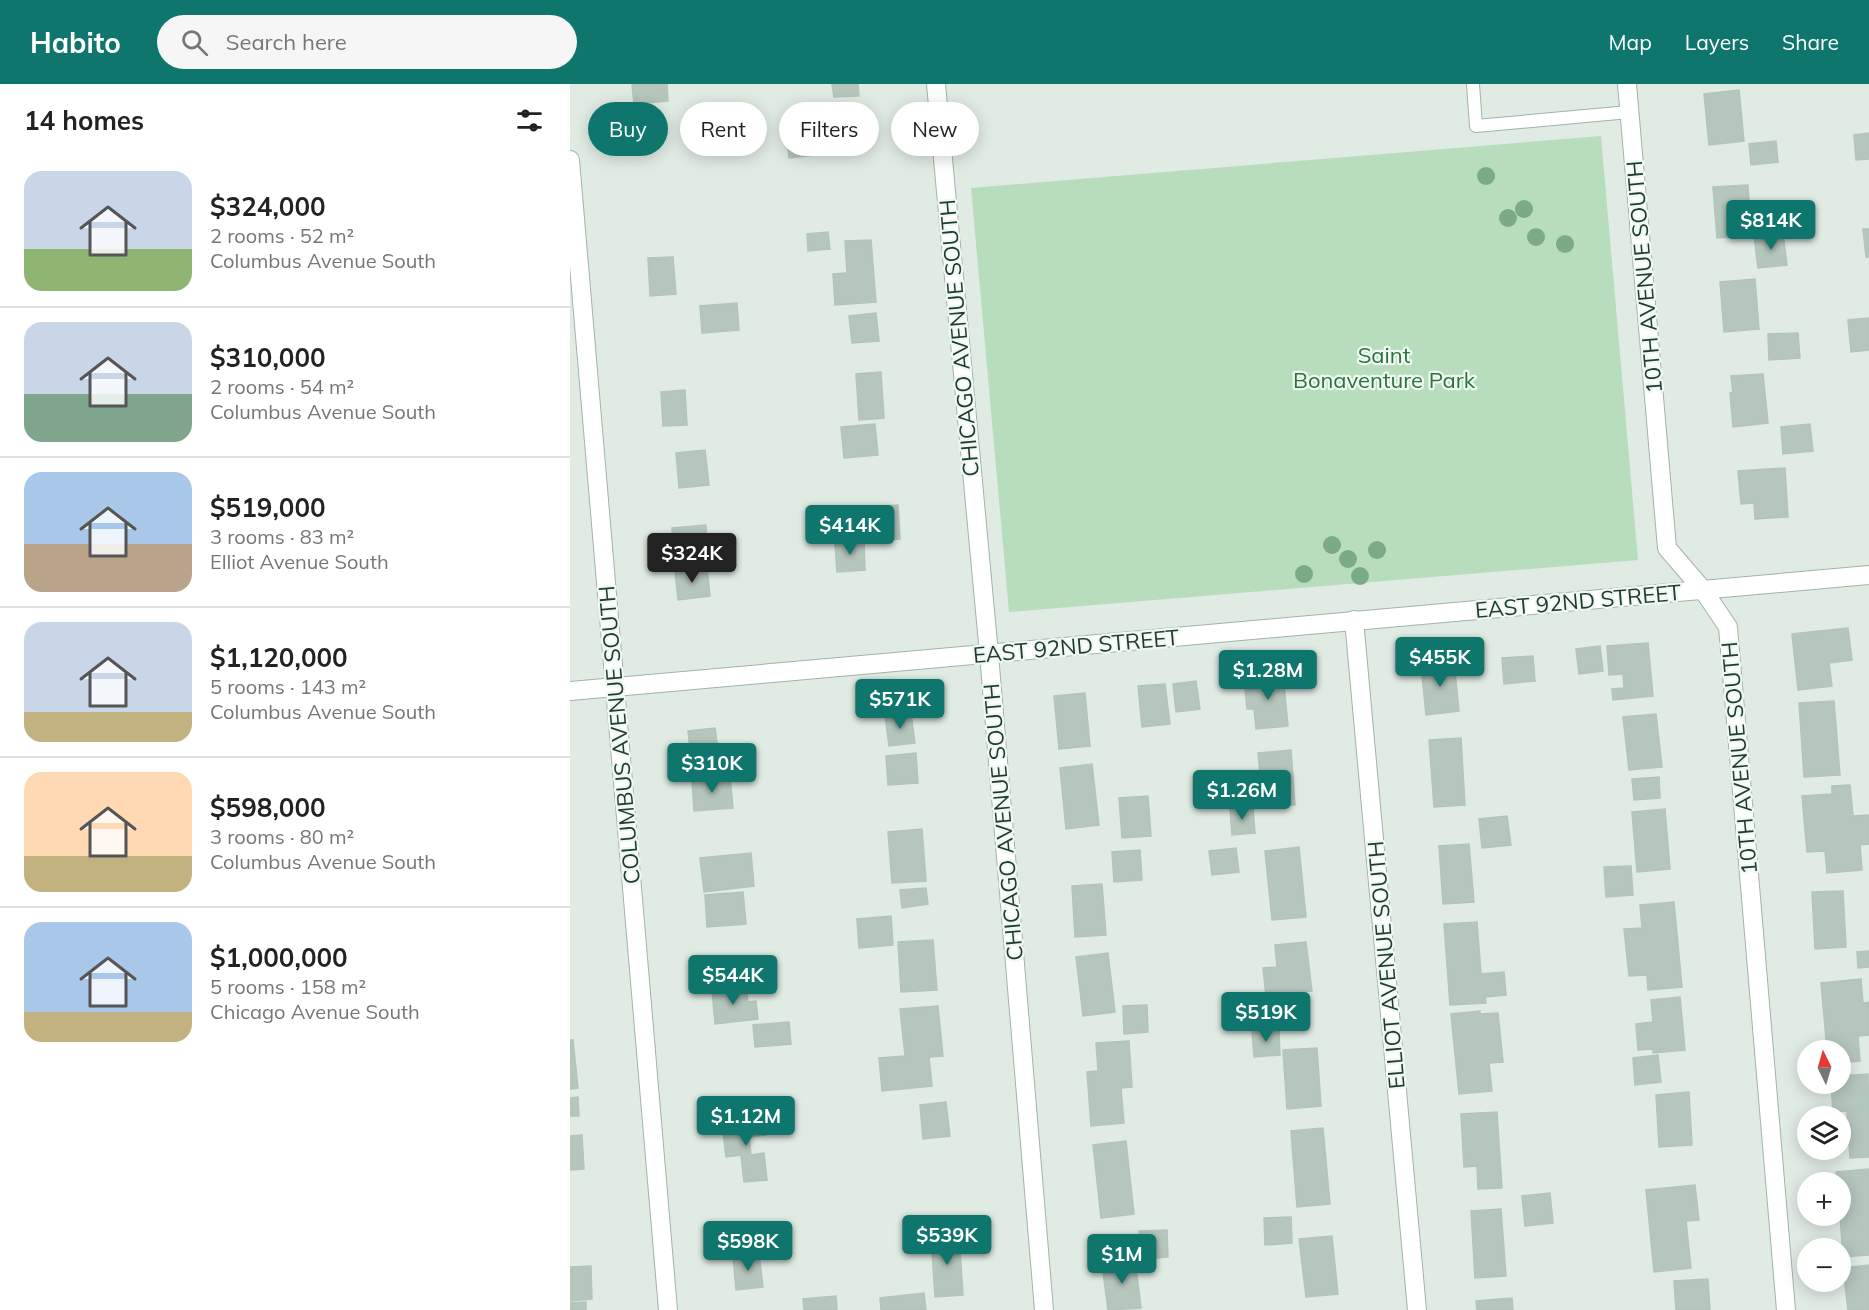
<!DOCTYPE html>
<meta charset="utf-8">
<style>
:root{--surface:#fff;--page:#f6f6f6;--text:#222;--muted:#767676;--line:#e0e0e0;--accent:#0f766e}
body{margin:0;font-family:Mulish,sans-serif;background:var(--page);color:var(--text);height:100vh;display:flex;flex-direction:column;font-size:22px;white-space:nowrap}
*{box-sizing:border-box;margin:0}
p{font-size:20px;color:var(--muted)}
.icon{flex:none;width:33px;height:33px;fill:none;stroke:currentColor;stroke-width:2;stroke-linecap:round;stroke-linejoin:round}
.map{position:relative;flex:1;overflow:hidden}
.panel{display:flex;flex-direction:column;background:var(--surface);width:570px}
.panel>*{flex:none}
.banner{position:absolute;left:18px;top:18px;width:570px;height:54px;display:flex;gap:12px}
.needle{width:39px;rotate:355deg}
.fabs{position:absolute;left:1227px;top:956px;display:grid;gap:12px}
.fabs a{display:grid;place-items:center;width:54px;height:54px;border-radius:50%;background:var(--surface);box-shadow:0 3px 15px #0003;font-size:30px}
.price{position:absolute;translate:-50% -51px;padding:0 14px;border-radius:6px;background:var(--accent);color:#fff;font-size:20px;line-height:39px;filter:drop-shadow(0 2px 3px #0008)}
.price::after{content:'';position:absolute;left:50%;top:36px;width:18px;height:14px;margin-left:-9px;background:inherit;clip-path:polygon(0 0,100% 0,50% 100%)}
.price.current{background:#222;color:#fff}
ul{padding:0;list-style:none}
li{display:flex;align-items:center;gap:18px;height:150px;padding:0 24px}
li+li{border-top:2px solid var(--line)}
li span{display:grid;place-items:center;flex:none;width:168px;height:120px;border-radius:18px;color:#555}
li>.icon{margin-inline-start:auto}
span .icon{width:72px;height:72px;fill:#fffc;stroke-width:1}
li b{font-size:26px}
h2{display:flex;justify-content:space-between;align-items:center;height:72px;padding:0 24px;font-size:26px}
.tag{padding:0 21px;border-radius:27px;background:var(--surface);box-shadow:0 3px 15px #0003;font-size:21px;line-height:54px}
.tag.current{background:var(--accent);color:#fff}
header{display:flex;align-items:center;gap:36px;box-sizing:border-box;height:84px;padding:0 30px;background:var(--accent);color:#fff}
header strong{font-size:28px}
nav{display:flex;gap:33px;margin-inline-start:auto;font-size:21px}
.search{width:420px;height:54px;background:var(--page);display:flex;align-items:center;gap:15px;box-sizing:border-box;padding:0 21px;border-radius:33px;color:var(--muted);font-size:22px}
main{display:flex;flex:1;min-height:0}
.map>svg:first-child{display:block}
</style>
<header>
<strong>Habito</strong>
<div class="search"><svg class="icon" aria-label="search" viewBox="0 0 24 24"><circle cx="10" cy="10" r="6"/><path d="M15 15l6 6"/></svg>Search here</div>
<nav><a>Map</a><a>Layers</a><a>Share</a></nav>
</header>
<main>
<section class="panel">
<h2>14 homes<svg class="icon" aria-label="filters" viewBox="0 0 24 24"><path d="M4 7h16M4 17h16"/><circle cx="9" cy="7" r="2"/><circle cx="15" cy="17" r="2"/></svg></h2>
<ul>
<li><span style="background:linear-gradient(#c9d6e8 65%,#8fb573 0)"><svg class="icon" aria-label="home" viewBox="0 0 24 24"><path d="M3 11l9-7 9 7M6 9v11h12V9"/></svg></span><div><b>$324,000</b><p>2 rooms · 52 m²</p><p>Columbus Avenue South</p></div></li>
<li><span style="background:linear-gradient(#c9d6e8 60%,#7fa58c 0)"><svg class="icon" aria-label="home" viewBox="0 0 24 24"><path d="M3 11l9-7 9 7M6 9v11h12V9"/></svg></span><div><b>$310,000</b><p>2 rooms · 54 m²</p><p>Columbus Avenue South</p></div></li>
<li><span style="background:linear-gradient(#a9c7e8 60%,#b9a48a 0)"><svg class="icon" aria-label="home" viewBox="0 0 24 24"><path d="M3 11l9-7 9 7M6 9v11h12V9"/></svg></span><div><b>$519,000</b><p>3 rooms · 83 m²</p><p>Elliot Avenue South</p></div></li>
<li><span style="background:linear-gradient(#c9d6e8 75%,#c2b280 0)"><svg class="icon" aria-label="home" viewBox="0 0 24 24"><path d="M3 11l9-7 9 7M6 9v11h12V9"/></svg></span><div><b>$1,120,000</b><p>5 rooms · 143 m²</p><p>Columbus Avenue South</p></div></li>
<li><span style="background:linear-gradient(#ffd9b3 70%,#c2b280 0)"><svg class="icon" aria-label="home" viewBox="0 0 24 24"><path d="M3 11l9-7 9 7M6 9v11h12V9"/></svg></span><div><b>$598,000</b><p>3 rooms · 80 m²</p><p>Columbus Avenue South</p></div></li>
<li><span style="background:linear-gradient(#a9c7e8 75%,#c2b280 0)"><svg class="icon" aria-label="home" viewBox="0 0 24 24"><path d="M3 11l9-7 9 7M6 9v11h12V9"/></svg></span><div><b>$1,000,000</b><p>5 rooms · 158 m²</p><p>Chicago Avenue South</p></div></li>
</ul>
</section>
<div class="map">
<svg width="1299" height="1226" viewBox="0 0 1299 1226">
<rect width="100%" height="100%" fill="#e0ebe4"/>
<!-- green -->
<polygon fill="#b8ddbc" points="1031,52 1068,476 439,528 401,104"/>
<!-- building -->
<g fill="#b5c6bd" stroke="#b2c5ba" stroke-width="1.5">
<polygon points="62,0 97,0 98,17 64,20"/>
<polygon points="262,0 288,0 289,12 264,13"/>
<polygon points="1169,6 1174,57 1139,61 1134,10"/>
<polygon points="289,23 292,56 268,59 265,25"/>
<polygon points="252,43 255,70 219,74 216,47"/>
<polygon points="1299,49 1299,75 1286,76 1284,51"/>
<polygon points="1206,57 1208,78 1181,81 1179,60"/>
<polygon points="1178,101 1181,152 1147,154 1143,103"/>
<polygon points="1293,145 1299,145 1299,173 1296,173"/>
<polygon points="258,148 260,165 238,167 237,150"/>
<polygon points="1213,149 1217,181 1188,184 1184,152"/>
<polygon points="301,156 306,218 265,221 263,190 277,189 275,157"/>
<polygon points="103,173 106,210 80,212 78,174"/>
<polygon points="1185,195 1189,245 1154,248 1150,198"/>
<polygon points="167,219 169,246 132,249 130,222"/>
<polygon points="306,229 309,257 282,259 279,232"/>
<polygon points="1299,234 1299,266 1281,268 1278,236"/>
<polygon points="1228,249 1230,274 1199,276 1198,250"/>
<polygon points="311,288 314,334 289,336 286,290"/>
<polygon points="1193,290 1198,339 1163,343 1160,309 1163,308 1161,292"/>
<polygon points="115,306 117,341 93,342 91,308"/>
<polygon points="305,340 308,371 274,374 271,343"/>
<polygon points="1240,340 1243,367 1213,370 1211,343"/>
<polygon points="135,366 139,401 109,404 106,369"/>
<polygon points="1215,384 1218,433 1185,435 1184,419 1171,420 1168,387"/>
<polygon points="328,421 330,455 301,457 298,423"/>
<polygon points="136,441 137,471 103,473 102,444"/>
<polygon points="294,457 295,486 267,488 265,459"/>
<polygon points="137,483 140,512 108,516 105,487"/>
<polygon points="1278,544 1282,576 1259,579 1262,602 1228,606 1222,550"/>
<polygon points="1078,559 1083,612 1043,616 1042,605 1054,604 1053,590 1039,591 1037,562"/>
<polygon points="1030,562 1033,587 1009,590 1006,565"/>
<polygon points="963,572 965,597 934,600 932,574"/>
<polygon points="884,577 889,627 856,631 851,581"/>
<polygon points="713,589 718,642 686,645 684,625 677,625 675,604 683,603 681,592"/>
<polygon points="626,597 630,625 606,628 603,600"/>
<polygon points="595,600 600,640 572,643 568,602"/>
<polygon points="515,609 520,662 489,665 484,612"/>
<polygon points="1264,617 1270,691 1234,693 1229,619"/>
<polygon points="341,629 345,659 319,662 315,632"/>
<polygon points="1086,630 1092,683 1059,686 1053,633"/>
<polygon points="145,644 148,666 159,664 161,680 122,684 118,647"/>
<polygon points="891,654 895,721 864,723 859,656"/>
<polygon points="721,666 725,721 693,723 688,669"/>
<polygon points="346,669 348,699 318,701 316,672"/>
<polygon points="522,680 529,741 496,745 490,684"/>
<polygon points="160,693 163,724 124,727 122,696"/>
<polygon points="1089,693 1090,714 1064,716 1062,695"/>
<polygon points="1280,701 1283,732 1299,731 1299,760 1290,761 1292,786 1257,789 1255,767 1237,768 1232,712 1262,710 1262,702"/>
<polygon points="578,712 581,752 552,754 549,714"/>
<polygon points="683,723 685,749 662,751 660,724"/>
<polygon points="1095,725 1100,785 1067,788 1062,728"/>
<polygon points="937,732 941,761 912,764 909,735"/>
<polygon points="352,745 356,797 322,799 318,748"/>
<polygon points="899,760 904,818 873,820 869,762"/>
<polygon points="729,763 736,833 702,836 695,767"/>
<polygon points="666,764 669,788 642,791 639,767"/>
<polygon points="570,766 572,796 544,798 542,768"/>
<polygon points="181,769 184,802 134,808 130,774"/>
<polygon points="1061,782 1063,811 1036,813 1034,783"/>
<polygon points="532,800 536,851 505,853 502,802"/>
<polygon points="356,804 358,820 332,824 330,806"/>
<polygon points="1273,807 1276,863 1245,865 1242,808"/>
<polygon points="173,808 176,840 137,843 135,811"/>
<polygon points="1104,818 1112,903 1078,906 1077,891 1059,892 1054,845 1072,844 1070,821"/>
<polygon points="321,832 323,861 289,864 287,835"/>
<polygon points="907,838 911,890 934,888 936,911 915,913 916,919 880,921 874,840"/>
<polygon points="363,856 367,906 331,908 328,858"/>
<polygon points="736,858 742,907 696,912 693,884 707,883 705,861"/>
<polygon points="1299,867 1299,883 1288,884 1287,868"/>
<polygon points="538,869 545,928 513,932 506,873"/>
<polygon points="1291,895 1293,919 1299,918 1299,951 1288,952 1290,977 1270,979 1270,966 1257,966 1251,899"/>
<polygon points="176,902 178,918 186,917 188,935 145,940 142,906"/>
<polygon points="1110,913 1115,966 1083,969 1083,965 1068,966 1066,940 1083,938 1081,916"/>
<polygon points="577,921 578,948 554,950 553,922"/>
<polygon points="368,922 373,972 359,973 362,1002 312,1007 309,974 335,972 330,925"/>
<polygon points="910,927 910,930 928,929 933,978 919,979 922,1007 889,1010 881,930"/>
<polygon points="219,938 221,960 185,963 183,941"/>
<polygon points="709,945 710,971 684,973 682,947"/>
<polygon points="0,956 3,956 8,1004 0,1005"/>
<polygon points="559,957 562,1003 551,1004 554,1039 521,1042 517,988 528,987 526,959"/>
<polygon points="747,964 751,1022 717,1025 713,966"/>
<polygon points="1088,971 1091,998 1065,1001 1063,974"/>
<polygon points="1298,990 1299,1073 1280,1074 1277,1027 1263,1028 1261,999 1270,999 1270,992"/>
<polygon points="1119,1008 1122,1061 1089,1063 1086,1011"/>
<polygon points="8,1013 9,1032 0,1032 0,1014"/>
<polygon points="376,1018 380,1052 353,1055 350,1021"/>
<polygon points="927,1028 932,1104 908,1105 907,1082 894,1083 891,1030"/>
<polygon points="194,1035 196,1051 179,1053 181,1071 194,1069 197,1096 174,1098 171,1071 156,1073 152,1039"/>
<polygon points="753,1044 760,1120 727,1123 721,1047"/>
<polygon points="12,1051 14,1085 0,1086 0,1052"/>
<polygon points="556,1057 564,1130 531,1134 523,1061"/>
<polygon points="1299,1085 1299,1171 1273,1173 1270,1131 1270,1098 1267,1098 1266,1088"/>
<polygon points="1125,1101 1129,1136 1116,1137 1121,1184 1084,1188 1076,1106"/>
<polygon points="980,1109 983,1139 955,1142 952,1112"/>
<polygon points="931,1125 936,1192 905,1194 901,1127"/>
<polygon points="721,1133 722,1159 695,1161 694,1134"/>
<polygon points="597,1146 598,1173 571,1175 569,1147"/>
<polygon points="389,1151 393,1211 365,1213 361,1152"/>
<polygon points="762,1152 768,1210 736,1213 729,1155"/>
<polygon points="189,1169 193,1203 166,1206 163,1172"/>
<polygon points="565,1175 571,1224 538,1226 532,1180"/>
<polygon points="1299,1181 1299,1226 1278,1226 1273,1184"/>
<polygon points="21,1182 22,1215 0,1217 0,1183"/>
<polygon points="1138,1195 1140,1226 1106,1226 1104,1197"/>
<polygon points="354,1209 356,1226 311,1226 310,1214"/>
<polygon points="266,1212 267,1226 234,1226 233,1215"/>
<polygon points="942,1214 943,1226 907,1226 906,1217"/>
<polygon points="16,1218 16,1226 0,1226 0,1219"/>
</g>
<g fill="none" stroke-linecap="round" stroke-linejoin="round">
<defs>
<polyline id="lane" points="903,0 906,42 1059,28"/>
<g id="street">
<polyline points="366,0 419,570 474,1226"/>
<polyline points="1057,0 1097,464 1133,506 1158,543 1216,1226"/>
<polyline points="0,76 98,1226"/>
<polyline points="784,536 847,1226"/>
<polyline points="0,607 1299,491"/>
</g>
</defs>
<!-- lane casing -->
<use href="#lane" stroke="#a3b3aa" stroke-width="14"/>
<!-- street casing -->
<use href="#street" stroke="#a3b3aa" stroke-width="20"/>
<!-- lane -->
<use href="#lane" stroke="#fff" stroke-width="12"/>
<!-- street -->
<use href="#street" stroke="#fff" stroke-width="18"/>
</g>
<!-- trees -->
<g fill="#7baa86">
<circle cx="916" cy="92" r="9"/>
<circle cx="954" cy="125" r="9"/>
<circle cx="938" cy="134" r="9"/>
<circle cx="966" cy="153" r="9"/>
<circle cx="995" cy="160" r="9"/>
<circle cx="762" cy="461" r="9"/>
<circle cx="807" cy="466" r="9"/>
<circle cx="778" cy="475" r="9"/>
<circle cx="734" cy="490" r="9"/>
<circle cx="790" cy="492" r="9"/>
</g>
<g text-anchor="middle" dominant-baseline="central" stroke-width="4.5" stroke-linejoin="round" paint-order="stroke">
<!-- street labels -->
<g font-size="22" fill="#203c30" stroke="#f0f8f3">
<text transform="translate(1074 193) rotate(-95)">10TH AVENUE SOUTH</text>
<text transform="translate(389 254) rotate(-95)">CHICAGO AVENUE SOUTH</text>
<text transform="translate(1008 517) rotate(-5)">EAST 92ND STREET</text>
<text transform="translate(506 562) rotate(-5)">EAST 92ND STREET</text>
<text transform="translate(49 651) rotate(-95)">COLUMBUS AVENUE SOUTH</text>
<text transform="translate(1169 674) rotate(-95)">10TH AVENUE SOUTH</text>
<text transform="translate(433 738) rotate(-95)">CHICAGO AVENUE SOUTH</text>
<text transform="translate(816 881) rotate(-95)">ELLIOT AVENUE SOUTH</text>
</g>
<!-- park labels -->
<g font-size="22" fill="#29743a" stroke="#f0f8f3">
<text x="814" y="271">Saint<tspan x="814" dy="25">Bonaventure Park</tspan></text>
</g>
</g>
</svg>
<div class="fabs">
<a><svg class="needle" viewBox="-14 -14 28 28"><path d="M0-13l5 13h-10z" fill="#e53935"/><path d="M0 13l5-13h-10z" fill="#767676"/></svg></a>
<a><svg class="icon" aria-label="layers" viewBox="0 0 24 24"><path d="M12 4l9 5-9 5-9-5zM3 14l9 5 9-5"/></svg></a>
<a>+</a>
<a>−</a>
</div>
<b class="price" style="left:1201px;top:167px">$814K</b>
<b class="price" style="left:280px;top:472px">$414K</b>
<b class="price current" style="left:122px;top:500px">$324K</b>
<b class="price" style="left:870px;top:604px">$455K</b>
<b class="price" style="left:698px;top:617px">$1.28M</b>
<b class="price" style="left:330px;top:646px">$571K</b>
<b class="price" style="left:142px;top:710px">$310K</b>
<b class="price" style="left:672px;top:737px">$1.26M</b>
<b class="price" style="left:163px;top:922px">$544K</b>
<b class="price" style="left:696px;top:959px">$519K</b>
<b class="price" style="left:176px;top:1063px">$1.12M</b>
<b class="price" style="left:377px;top:1182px">$539K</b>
<b class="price" style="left:178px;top:1188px">$598K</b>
<b class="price" style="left:552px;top:1201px">$1M</b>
<div class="banner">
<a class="tag current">Buy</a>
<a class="tag">Rent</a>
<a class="tag">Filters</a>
<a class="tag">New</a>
</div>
</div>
</main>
